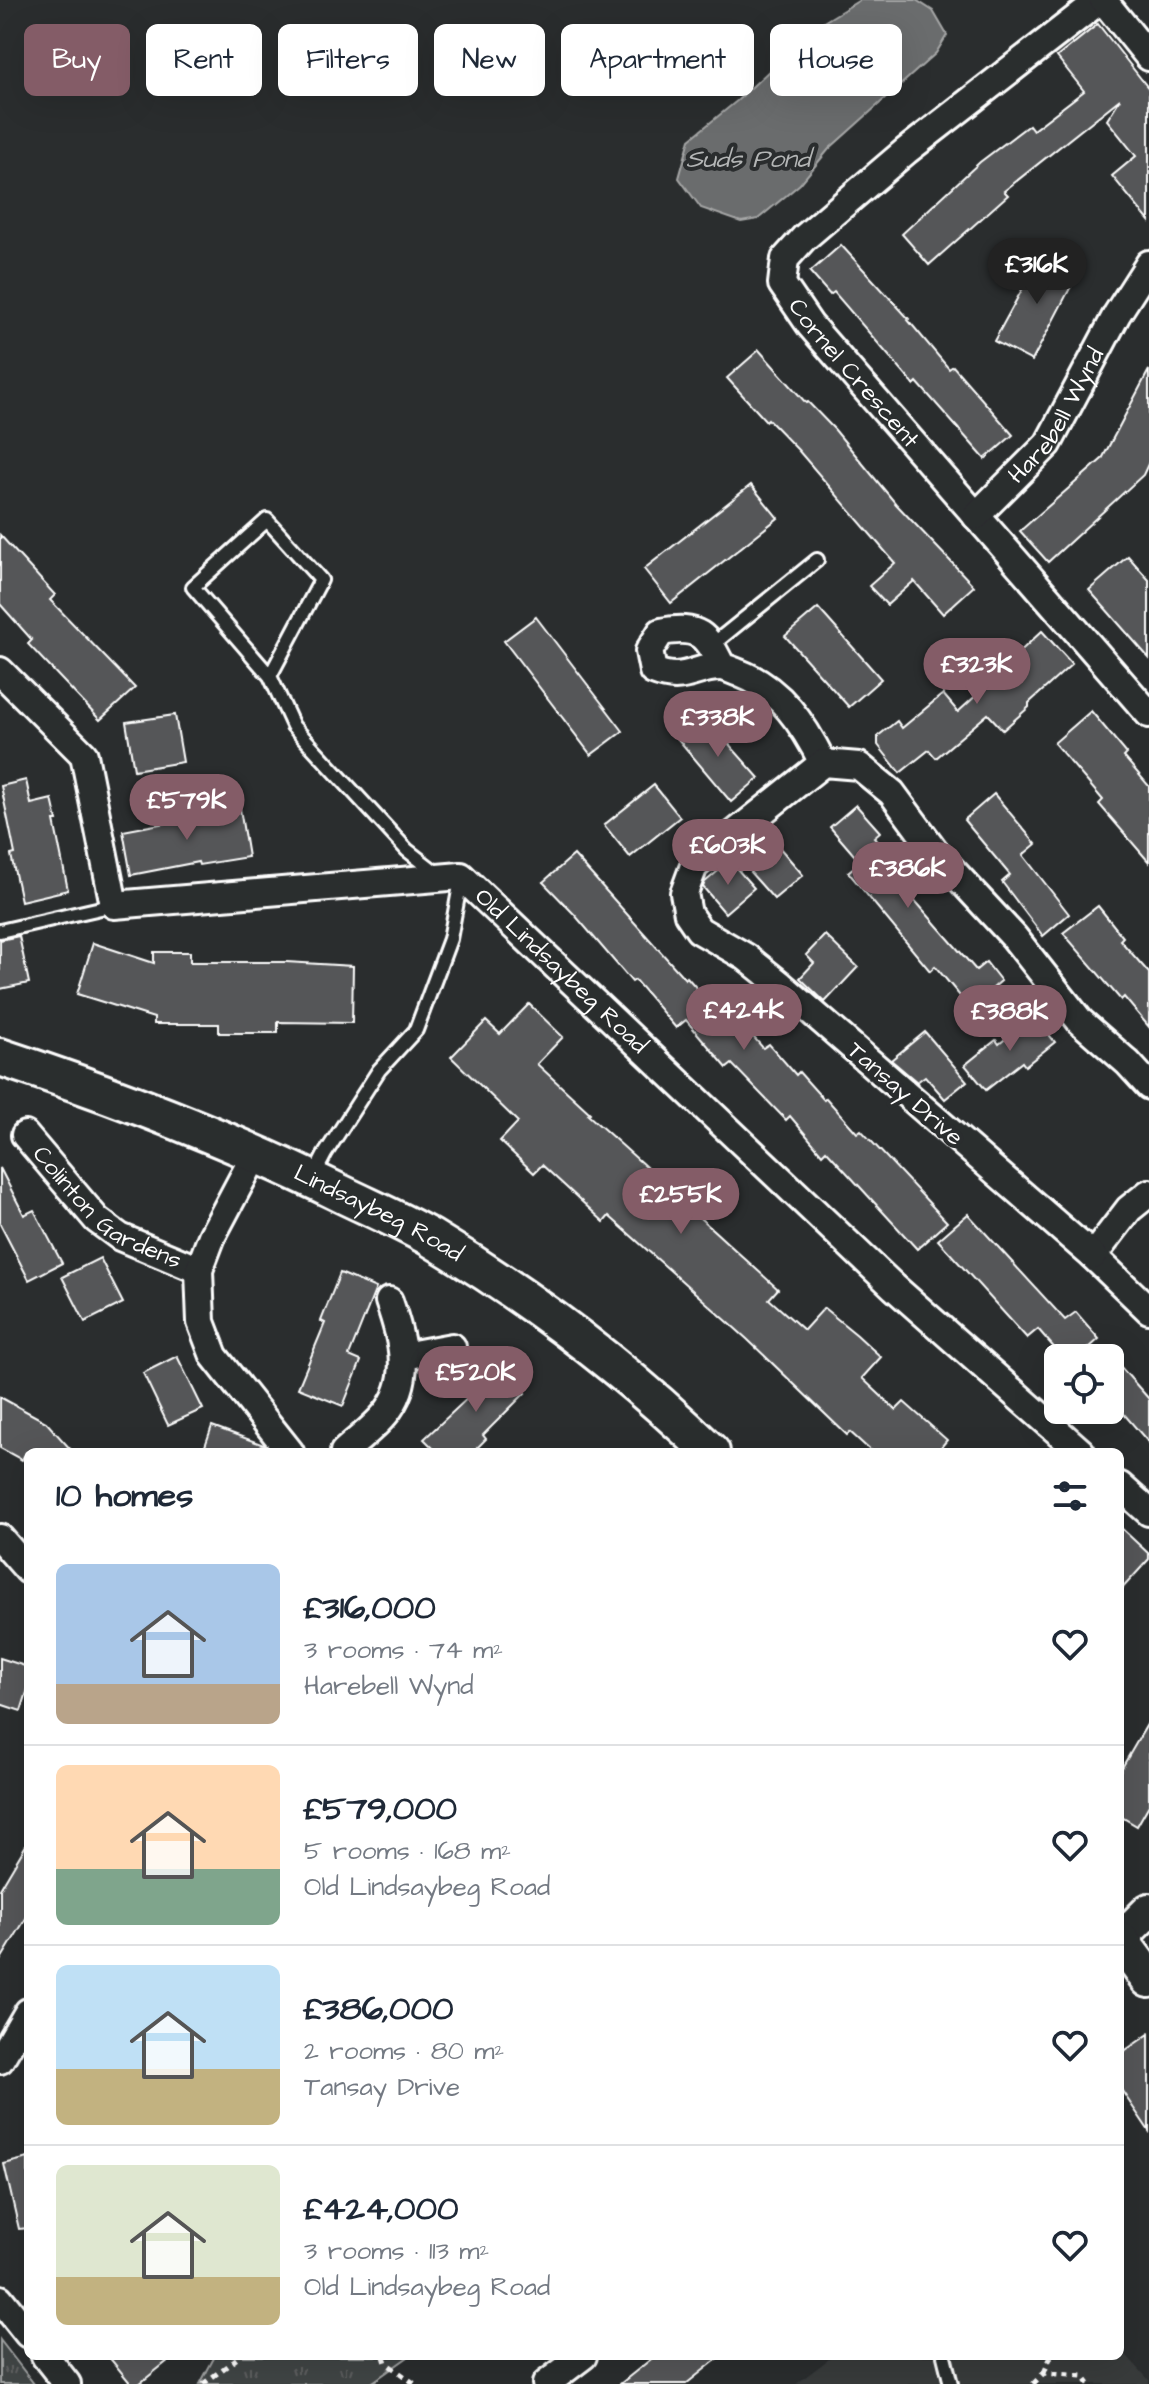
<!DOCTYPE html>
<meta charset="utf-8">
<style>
:root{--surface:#fff;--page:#f6f6f7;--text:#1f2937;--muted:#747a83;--line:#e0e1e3;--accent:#845c67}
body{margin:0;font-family:"Architects Daughter",sans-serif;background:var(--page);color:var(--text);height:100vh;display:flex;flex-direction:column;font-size:30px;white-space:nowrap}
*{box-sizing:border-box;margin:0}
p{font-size:26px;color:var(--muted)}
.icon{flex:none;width:44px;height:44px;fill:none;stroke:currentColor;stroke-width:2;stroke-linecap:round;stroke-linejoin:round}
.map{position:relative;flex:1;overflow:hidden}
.drawer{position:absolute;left:24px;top:1448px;width:1100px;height:912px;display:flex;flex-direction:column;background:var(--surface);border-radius:12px;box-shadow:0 8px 32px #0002}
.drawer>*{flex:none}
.guide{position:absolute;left:24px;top:24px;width:1102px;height:72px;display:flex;gap:16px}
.fabs{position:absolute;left:1044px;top:1344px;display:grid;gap:16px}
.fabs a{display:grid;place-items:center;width:80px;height:80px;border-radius:12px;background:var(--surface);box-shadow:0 8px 32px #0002;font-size:40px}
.price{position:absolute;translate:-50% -68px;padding:0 18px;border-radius:28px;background:var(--accent);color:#fff;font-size:26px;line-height:52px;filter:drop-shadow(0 2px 4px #0008)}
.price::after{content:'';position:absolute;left:50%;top:48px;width:24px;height:18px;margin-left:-12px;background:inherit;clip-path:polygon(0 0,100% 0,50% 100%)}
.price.active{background:#222;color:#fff}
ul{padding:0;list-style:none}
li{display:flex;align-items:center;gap:24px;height:200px;padding:0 32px}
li+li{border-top:2px solid var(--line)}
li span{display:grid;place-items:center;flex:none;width:224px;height:160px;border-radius:12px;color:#555}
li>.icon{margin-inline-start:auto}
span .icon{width:96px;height:96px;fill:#fffc;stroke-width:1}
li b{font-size:34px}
h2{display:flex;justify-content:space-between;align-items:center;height:96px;padding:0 32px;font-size:34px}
.chip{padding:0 28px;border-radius:12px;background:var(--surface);box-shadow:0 8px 32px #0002;font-size:28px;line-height:72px}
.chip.active{background:var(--accent);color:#fff}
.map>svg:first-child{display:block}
</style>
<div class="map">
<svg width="1149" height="2384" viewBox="0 0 1149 2384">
<defs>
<pattern id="park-tufts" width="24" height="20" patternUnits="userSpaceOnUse" patternTransform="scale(2)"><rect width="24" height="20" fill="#414445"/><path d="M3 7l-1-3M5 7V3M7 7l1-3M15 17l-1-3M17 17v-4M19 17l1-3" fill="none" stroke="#5e6061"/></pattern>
</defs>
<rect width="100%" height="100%" fill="#2a2d2e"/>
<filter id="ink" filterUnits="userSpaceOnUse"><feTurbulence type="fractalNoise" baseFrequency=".0125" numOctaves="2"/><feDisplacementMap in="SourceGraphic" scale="16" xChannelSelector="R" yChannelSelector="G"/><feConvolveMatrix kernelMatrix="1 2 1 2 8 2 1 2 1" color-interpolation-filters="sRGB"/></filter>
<g filter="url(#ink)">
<!-- built -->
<polygon fill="#373a3b" points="1120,2348 1149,2380 1149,2384 796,2384 833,2356 1120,2356"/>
<!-- park -->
<g fill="url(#park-tufts)" stroke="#a0a2a2" stroke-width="2">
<polygon points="0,2340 34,2384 0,2384"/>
<polygon points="215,2356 408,2356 408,2357 370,2384 200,2384"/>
</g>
<!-- water -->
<polygon fill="#6a6c6d" stroke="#a6a7a7" stroke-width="2" points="860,0 916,0 933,11 947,35 936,53 829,149 800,184 758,219 741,222 701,208 679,178 690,139 738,100 817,26"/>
<!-- building -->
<g fill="#555758" stroke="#fff" stroke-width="2">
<polygon points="1098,24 1149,89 1149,221 1112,176 1136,156 1107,120 1120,99 1004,191 1008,195 929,265 902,234 980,162 1029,125 1033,130 1084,91 1057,57"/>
<polygon points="841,245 909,319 908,320 949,369 953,366 1013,435 985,459 917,382 914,385 834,292 830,295 810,272"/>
<polygon points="1043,251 1079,271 1032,361 994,341"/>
<polygon points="759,350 806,403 808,402 835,430 896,504 974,586 943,614 914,581 887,605 869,586 895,563 798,450 768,419 766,421 727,378"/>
<polygon points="1149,370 1149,462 1143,475 1048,562 1020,531 1102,459"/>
<polygon points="751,485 778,518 671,603 644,569"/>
<polygon points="0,535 55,595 50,600 135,688 100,720 28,644 32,640 0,604"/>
<polygon points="1128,556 1149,580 1149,658 1089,590"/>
<polygon points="818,608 881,679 849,707 785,636"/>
<polygon points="536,617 623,731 591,755 504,641"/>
<polygon points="1042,631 1072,664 1029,703 1029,707 1003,730 988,714 936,758 929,750 900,773 878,745 878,736 897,721 902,728 943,694 958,712 1014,661 1012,659"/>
<polygon points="1091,711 1127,754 1124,757 1149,786 1149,862 1099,804 1103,800 1054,743"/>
<polygon points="175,715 183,762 134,770 126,722"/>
<polygon points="704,716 759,778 731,802 678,739"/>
<polygon points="26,780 31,804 52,799 57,821 54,821 68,890 21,901 11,855 15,854 1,786"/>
<polygon points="654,785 680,817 630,857 604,825"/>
<polygon points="994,794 1036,844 1023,855 1069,914 1043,936 1002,882 1010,875 964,820"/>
<polygon points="856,805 880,832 874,837 897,864 889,871 976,970 986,962 1001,981 970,1008 935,966 930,971 848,872 860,862 830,827"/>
<polygon points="240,809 248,857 199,865 198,862 131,875 123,831"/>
<polygon points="779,847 803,875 774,899 750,872"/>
<polygon points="574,855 685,979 687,977 713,1007 721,1000 763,1048 769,1044 796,1075 799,1072 824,1100 826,1098 857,1133 861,1130 947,1222 917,1249 826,1150 822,1154 790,1116 786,1120 732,1064 727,1068 686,1020 676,1028 635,980 632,982 574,914 543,882"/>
<polygon points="730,861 754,888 725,913 703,887 705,882"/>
<polygon points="1098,906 1123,937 1120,940 1149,973 1149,1027 1124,997 1121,1000 1063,933"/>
<polygon points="825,935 858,967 825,1002 800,978 814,963 806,955"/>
<polygon points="19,936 29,983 0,989 0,940"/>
<polygon points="93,943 154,963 154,952 190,952 190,962 286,962 353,966 352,1023 278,1022 278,1033 219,1033 219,1024 154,1024 154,1018 77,994"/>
<polygon points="529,1004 563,1037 537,1064 590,1113 588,1115 654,1174 644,1185 680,1218 689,1208 778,1289 769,1299 804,1330 824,1308 857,1335 881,1357 862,1378 896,1410 904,1402 947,1440 937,1452 872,1452 850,1432 847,1435 747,1339 609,1216 604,1222 542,1165 534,1173 500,1141 518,1122 451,1057 486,1021 500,1034"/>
<polygon points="1034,1016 1055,1042 1025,1066 1022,1062 986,1090 965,1065 996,1040 999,1044"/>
<polygon points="925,1032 967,1081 945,1099 925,1076 917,1082 891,1060"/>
<polygon points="0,1168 24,1215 34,1210 62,1263 29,1280 0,1224"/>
<polygon points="968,1214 1065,1320 1076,1312 1099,1339 1078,1358 1063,1358 1038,1329 1027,1338 938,1240"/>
<polygon points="100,1258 123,1303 85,1322 62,1277"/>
<polygon points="340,1273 376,1288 349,1356 361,1361 343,1406 298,1388 325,1323 321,1321"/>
<polygon points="1110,1355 1149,1399 1149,1443 1110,1398"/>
<polygon points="177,1356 203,1409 168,1425 143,1373"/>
<polygon points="495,1364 525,1393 483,1435 486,1439 473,1452 437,1452 424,1439 471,1395 468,1391"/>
<polygon points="0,1397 46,1422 73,1452 26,1452 22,1460 0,1448"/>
<polygon points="212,1426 264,1445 270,1452 203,1452"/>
<polygon points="1120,1527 1149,1554 1149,1559 1120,1591"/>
<polygon points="0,1658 28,1667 28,1689 21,1711 0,1704"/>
<polygon points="1149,1721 1149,1805 1137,1826 1120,1816 1120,1771"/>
<polygon points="28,1842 28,1915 0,1961 0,1889"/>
<polygon points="1149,2034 1149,2131 1120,2088 1120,2054"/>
<polygon points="28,2158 28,2228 19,2229 4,2164"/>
<polygon points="108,2356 174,2356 139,2384 131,2384"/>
<polygon points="655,2356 721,2356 686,2384 620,2384"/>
</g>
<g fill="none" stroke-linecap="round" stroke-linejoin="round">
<defs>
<g id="service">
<polyline points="712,645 817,560"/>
<polyline points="270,676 321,580 267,520 193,587 270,676 293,726 407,850 438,874"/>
<polyline points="0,931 114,905"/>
<polyline points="313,1177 325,1154 379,1070 416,1030 450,939 461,880"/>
<polyline points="944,2356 951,2384"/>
</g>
<g id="minor">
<path id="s1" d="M 1100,0 L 906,151 L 804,238 L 785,259 L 782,284 L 810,325 L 1149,714"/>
<polyline points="1103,0 1149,57"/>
<path id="s2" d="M 976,516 L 1048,444 L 1117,314 L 1149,264"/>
<path d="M 722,667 C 706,634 699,625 661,632 L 649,651 L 653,671 C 685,684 693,667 721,667 C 726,667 733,671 739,673 C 781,689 804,725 823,763"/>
<path id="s3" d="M 0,671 L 84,755 L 114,905 L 461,876 L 894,1287 L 1081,1452"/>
<path id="s4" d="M 25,1135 L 97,1220 L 120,1237 L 199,1270"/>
<polyline points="256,1153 212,1236 199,1270 201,1322 214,1356 290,1452"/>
<polyline points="1149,1193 1129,1209 1093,1256 1149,1310"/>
<polyline points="1093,1256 781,985 746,957 699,930 688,914 684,893 694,866 823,763 859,766 892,793 937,854 1014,937 1080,1021 1128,1063 1149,1086"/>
<polyline points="403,1356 452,1347"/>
<path d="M 344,1452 C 359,1438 378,1425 389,1409 C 413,1375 401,1336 389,1301"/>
<polyline points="1120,1486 1149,1512"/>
<polyline points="0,1538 28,1570"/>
<polyline points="0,2060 28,2012"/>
<polyline points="0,2299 28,2334"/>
<polyline points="45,2356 67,2384"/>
<polyline points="546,2384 583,2356"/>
</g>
<polyline id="tertiary" points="1120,1939 1149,1910"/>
<g id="secondary">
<path id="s5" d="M 0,1057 C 118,1096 233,1140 344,1195 C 373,1209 403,1222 431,1238 C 531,1298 627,1371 711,1452"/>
<polyline points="1120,1940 1149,1979"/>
</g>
</defs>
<!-- service casing -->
<use href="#service" stroke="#fff" stroke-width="18"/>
<!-- minor casing -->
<use href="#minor" stroke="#fff" stroke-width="32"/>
<!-- tertiary casing -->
<use href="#tertiary" stroke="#fff" stroke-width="38"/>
<!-- secondary casing -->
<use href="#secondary" stroke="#fff" stroke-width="42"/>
<!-- path -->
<g stroke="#fff" stroke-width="5" stroke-dasharray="6 6" stroke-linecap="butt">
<polyline points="384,2356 386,2363 415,2384"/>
<polyline points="1044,2373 1051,2356"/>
<polyline points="203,2384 240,2356"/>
<polyline points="1033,2384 1044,2373 1083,2376 1089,2384"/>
</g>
<!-- service -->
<use href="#service" stroke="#2a2d2e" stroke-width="12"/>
<!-- minor -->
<use href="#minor" stroke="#2a2d2e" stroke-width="26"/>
<!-- tertiary -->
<use href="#tertiary" stroke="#2a2d2e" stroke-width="32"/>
<!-- secondary -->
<use href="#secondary" stroke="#2a2d2e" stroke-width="36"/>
</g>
</g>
<g text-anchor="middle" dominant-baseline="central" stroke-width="8" stroke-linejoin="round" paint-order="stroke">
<!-- street labels -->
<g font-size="24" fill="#fff" stroke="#2a2d2e">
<text stroke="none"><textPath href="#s1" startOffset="548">Cornel Crescent</textPath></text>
<text stroke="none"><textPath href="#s2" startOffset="130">Harebell Wynd</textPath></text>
<text stroke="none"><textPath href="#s3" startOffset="758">Old Lindsaybeg Road</textPath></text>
<text transform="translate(905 1094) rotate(41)">Tansay Drive</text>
<text stroke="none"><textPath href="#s4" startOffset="112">Colinton Gardens</textPath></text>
<text stroke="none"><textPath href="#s5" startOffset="410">Lindsaybeg Road</textPath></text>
</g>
<!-- water labels -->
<g font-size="26" font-style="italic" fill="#b4b6b6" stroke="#2a2d2e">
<text x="748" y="159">Suds Pond</text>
</g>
</g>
</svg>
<div class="fabs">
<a><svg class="icon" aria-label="locate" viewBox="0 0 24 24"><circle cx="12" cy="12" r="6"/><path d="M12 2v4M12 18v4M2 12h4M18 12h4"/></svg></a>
</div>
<b class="price active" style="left:1037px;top:306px">£316K</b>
<b class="price" style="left:977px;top:706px">£323K</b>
<b class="price" style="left:718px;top:759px">£338K</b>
<b class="price" style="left:187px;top:842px">£579K</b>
<b class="price" style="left:728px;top:887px">£603K</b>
<b class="price" style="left:908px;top:910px">£386K</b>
<b class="price" style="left:744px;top:1052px">£424K</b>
<b class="price" style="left:1010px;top:1053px">£388K</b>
<b class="price" style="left:681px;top:1236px">£255K</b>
<b class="price" style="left:476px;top:1414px">£520K</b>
<div class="guide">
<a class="chip active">Buy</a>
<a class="chip">Rent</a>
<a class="chip">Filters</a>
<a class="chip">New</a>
<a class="chip">Apartment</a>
<a class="chip">House</a>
</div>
<section class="drawer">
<h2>10 homes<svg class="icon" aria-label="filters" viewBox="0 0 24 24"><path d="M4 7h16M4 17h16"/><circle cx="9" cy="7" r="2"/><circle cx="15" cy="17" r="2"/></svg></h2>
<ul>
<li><span style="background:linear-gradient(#a9c7e8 75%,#b9a48a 0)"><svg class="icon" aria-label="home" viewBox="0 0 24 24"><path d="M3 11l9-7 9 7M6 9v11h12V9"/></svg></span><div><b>£316,000</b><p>3 rooms · 74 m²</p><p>Harebell Wynd</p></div><svg class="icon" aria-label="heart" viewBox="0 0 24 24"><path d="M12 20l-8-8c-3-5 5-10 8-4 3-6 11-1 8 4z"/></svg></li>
<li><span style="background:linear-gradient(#ffd9b3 65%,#7fa58c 0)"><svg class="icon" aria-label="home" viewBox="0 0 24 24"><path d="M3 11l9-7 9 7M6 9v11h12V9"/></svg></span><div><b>£579,000</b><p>5 rooms · 168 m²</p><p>Old Lindsaybeg Road</p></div><svg class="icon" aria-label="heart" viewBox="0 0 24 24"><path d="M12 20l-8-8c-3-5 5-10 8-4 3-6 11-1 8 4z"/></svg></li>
<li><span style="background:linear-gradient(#bfe0f5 65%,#c2b280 0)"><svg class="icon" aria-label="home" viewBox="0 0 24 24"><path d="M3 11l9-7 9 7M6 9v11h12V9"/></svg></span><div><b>£386,000</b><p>2 rooms · 80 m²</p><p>Tansay Drive</p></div><svg class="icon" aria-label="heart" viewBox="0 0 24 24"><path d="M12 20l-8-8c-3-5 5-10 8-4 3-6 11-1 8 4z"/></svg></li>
<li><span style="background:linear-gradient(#dfe7d0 70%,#c2b280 0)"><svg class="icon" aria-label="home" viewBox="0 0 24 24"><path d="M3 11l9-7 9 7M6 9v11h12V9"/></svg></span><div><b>£424,000</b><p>3 rooms · 113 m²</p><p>Old Lindsaybeg Road</p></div><svg class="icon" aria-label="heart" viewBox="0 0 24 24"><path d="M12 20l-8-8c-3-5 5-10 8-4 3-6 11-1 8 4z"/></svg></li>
</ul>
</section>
</div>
